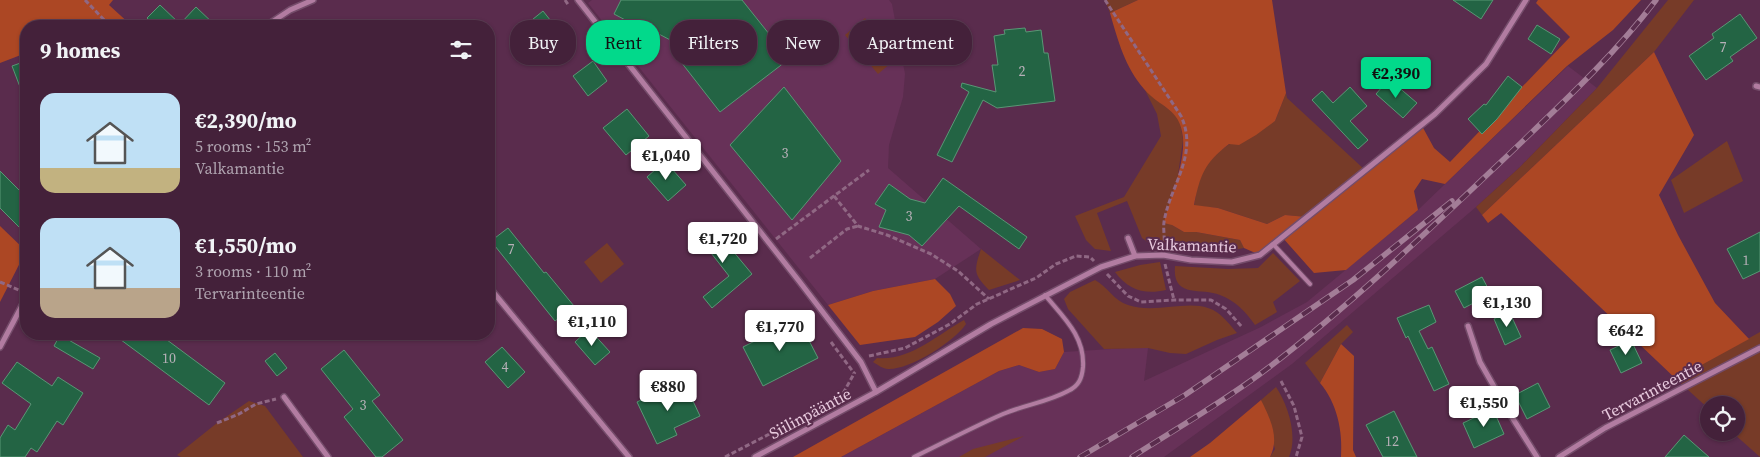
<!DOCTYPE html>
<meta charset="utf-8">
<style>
:root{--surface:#44213a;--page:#4e2e45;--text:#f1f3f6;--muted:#afa3af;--line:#5c3e54;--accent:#02d98b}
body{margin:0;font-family:"Source Serif 4",serif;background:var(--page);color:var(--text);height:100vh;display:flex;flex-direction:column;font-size:19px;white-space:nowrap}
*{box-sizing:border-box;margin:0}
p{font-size:16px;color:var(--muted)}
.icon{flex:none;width:28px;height:28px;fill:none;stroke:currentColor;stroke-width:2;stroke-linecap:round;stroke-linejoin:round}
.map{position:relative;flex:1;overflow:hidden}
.drawer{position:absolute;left:20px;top:20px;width:475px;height:320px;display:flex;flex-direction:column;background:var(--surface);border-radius:20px;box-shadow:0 1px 4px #0004,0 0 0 1px var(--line)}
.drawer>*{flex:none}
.guide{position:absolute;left:510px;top:20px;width:475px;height:45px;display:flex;gap:10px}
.buttons{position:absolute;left:1700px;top:396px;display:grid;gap:10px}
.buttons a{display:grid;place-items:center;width:45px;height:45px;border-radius:50%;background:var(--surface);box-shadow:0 1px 4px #0004,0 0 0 1px var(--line);font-size:25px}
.price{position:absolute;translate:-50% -42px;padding:0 11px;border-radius:5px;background:#fff;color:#222;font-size:16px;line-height:32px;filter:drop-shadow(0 1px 2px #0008)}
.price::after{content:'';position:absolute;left:50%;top:30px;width:15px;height:11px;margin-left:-8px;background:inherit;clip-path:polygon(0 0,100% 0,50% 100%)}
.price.on{background:var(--accent);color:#111}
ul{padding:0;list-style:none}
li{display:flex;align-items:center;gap:15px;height:125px;padding:0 20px}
li span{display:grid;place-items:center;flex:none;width:140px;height:100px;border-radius:15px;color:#555}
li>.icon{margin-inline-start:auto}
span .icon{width:60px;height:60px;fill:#fffc;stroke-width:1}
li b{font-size:21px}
h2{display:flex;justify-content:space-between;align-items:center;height:60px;padding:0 20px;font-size:21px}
.chip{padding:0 18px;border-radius:20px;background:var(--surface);box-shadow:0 1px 4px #0004,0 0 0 1px var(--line);font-size:18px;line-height:45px}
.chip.on{background:var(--accent);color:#111}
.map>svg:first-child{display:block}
</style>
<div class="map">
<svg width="1760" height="457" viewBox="0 0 1760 457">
<rect width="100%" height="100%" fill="#5a2c4d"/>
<!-- built -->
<g fill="#673158">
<polygon points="592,0 889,0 892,4 905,74 903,97 889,145 888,168 981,249 935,279 873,291 828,305 588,3"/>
<polygon points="1568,66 1597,88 1520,167 1476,207 1292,364 1164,457 841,457 999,371 1019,365 1039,372 1055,369 1064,352 1127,348 1148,348 1144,381 1261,327 1307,302 1418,210"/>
</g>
<!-- green -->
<g fill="#773b28">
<polygon points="1105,0 1138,0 1110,13"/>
<polygon points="1668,0 1694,0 1654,52 1482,215 1476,207 1520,167 1597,88"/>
<polygon points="865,18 898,57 878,74 845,35"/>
<polygon points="1145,90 1178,117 1181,128 1183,140 1181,154 1176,188 1169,203 1172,225 1184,232 1196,232 1240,240 1244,248 1217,253 1183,249 1164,242 1149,243 1142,238 1127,201 1097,213 1111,251 1095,249 1086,240 1075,216 1124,197 1161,136 1157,114"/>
<path d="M 1286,93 L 1287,98 L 1365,170 L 1307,217 L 1285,215 L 1267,224 L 1218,208 L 1194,206 C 1196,197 1196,187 1200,179 C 1212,146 1246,135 1275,121 Z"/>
<polygon points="1727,141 1743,181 1684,213 1671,180"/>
<polygon points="607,243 624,264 601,283 584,262"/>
<path d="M 981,249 L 1020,280 L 989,290 C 973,274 974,270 981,249 Z"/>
<path d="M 1273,253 L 1300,281 L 1273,302 L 1277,312 L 1255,325 C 1246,312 1236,301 1220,295 C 1201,287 1172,299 1175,266 L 1228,269 L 1258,268 Z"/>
<path d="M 1160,262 L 1166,290 C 1145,295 1128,290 1115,272 L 1140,265 Z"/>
<path d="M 1095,280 C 1107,286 1114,301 1128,305 C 1155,314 1186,300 1208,308 C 1221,312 1229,324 1237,333 L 1217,340 L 1186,354 L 1170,353 L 1148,348 L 1104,349 L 1068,309 L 1064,299 L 1070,292 Z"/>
<path d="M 964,320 L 966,324 C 954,342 909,370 888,369 C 883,369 878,365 873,362 L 877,358 C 910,361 937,335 964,320 Z"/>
<polygon points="1347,325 1353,332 1341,344 1320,383 1305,363"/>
<polygon points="1760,332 1760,457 1733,433 1736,432 1736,405 1709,405 1709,409 1676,379"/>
<path d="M 1276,387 C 1288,405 1298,436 1289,457 L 1270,457 L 1275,449 L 1261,400 Z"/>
<polygon points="249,401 265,406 303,457 181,457 177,455 217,423"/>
<polygon points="1024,436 985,457 959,457 973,449"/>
</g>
<!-- forest -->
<g fill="#ac4724">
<polygon points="0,0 113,0 109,5 132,26 26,26 26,53 0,63"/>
<path d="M 1138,0 L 1272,0 L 1286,93 L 1275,121 L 1256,135 L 1239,145 L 1229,144 C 1204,163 1200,176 1194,205 L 1218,208 L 1267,224 L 1285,215 L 1307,217 L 1422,126 L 1434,148 L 1450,162 L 1570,37 L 1536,3 L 1538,0 L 1641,0 L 1613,30 L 1567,66 L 1445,184 L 1422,179 L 1414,191 L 1418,210 L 1346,270 L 1314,273 L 1282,237 L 1260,255 L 1244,248 L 1240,240 L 1196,232 L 1184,232 L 1172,225 L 1164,223 C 1170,197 1185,165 1183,138 C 1180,107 1161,109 1144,89 C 1125,67 1118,41 1110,13 Z"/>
<polygon points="1654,52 1694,135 1659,195 1678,235 1715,303 1749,339 1676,379 1501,213 1488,223 1482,215"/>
<polygon points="0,226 26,251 0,302"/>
<polygon points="935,279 950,294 956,306 938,322 915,337 860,345 828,305 873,291"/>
<polygon points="1023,328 1042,329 1062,339 1064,352 1055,369 1039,372 1019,365 999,371 841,457 793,457"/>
<path d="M 1341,344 L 1354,356 L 1353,450 L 1356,457 L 1341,457 C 1343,431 1337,403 1320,383 Z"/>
<path d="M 1261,400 C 1270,418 1280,438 1270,457 L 1190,457 L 1210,443 Z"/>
</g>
<!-- building -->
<g fill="#236444" stroke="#599775">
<polygon points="621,0 742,0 789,59 720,112 674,53 678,44 655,32 650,41 628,29 631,23 614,14"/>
<polygon points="1453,0 1493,0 1481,19"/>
<polygon points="160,5 180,24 196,7 216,26 156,26 147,18"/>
<polygon points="543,11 566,40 546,57 522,28"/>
<polygon points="1740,14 1757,38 1730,57 1733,61 1706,80 1689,56 1714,38 1712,34"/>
<polygon points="1537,25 1560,39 1551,54 1528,39"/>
<polygon points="1025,28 1026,32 1041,30 1044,53 1048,53 1055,101 997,108 983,100 952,162 937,155 969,92 961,87 962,83 996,92 992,65 998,65 994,36 1005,34 1004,30"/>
<polygon points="26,61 26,100 25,100 12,66"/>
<polygon points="593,61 607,81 588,96 573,76"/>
<polygon points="1508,76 1522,87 1497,119 1482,134 1468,119 1484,104 1486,105"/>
<polygon points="1389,79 1417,103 1403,118 1376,94"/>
<polygon points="784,87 841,161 792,220 730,145"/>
<polygon points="1350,87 1367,106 1350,121 1368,140 1358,149 1312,100 1322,91 1333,103"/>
<polygon points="627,109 649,136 626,155 603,128"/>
<polygon points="665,161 686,185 668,201 647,177"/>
<polygon points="0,171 26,197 26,234 0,208"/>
<polygon points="943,178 1027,237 1019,249 959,206 922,246 909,235 879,227 886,210 875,204 889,184 910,199 925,203"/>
<polygon points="714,222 734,248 732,250 752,274 712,308 703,297 729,276 697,235"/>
<polygon points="508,228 544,273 546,272 574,306 555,321 491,241"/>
<polygon points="1760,232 1760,271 1743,279 1727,249"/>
<polygon points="1482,277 1491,294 1464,308 1455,291"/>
<polygon points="1429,305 1436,322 1419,331 1428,349 1432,347 1449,384 1434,391 1408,336 1406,338 1397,318"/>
<polygon points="1509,311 1521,337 1505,345 1494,319"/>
<polygon points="798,319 818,358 763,386 743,347"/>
<polygon points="589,329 610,352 595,365 575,342"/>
<polygon points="113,334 159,334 225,383 209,405"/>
<polygon points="60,335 100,358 93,369 54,346"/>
<polygon points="1631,340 1642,363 1621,373 1610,350"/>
<polygon points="502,347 525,372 508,388 485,362"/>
<polygon points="344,350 380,395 372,401 403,440 382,457 376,457 344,417 353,409 321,369"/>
<polygon points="275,353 287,368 277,376 265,361"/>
<polygon points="17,362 52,386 58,377 83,393 63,425 57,421 37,452 31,448 25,457 0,457 0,438 8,425 15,430 31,404 2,383"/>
<polygon points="1538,383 1550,407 1527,419 1515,395"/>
<polygon points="685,384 700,416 674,428 677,435 657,444 637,402 657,392 659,396"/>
<polygon points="1493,409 1504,434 1474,448 1463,423"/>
<polygon points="1394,411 1417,457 1383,457 1366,425"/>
<polygon points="1684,435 1709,457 1665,457"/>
</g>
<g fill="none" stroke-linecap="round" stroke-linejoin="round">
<defs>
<g id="lane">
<polyline points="1273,244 1310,284"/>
<path d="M 914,457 C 943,443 973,427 1003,414 C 1024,405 1048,402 1068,391 C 1079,386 1082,378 1083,367 C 1085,336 1063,317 1045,295"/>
</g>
<g id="street">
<polyline points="578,0 799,281 861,362 876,392"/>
<polyline points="266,26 290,10 313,0"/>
<polyline points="1756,86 1760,87"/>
<polyline points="1128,238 1135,256"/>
<polyline points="489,287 629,457"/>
<polyline points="1468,326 1480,362 1505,406 1537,457"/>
<polyline points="0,347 26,298"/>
<polyline points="284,397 328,457"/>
<polyline points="755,457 876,392 991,324 1101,267 1135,256 1163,255 1191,260 1232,262 1260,255 1435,114 1486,64 1526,0"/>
<polyline points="1559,457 1605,428 1760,348"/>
</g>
</defs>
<!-- lane casing -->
<use href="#lane" stroke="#744c6a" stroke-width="6"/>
<!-- street casing -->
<use href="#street" stroke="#744c6a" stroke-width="8"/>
<!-- path -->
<g stroke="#906884" stroke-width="3" stroke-dasharray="5 2.5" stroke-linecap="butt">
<polyline points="85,0 110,26"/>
<polyline points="565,0 569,6"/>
<path d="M 1105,0 L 1181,116 C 1199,155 1170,185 1164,222 C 1163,229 1165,238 1164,245"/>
<polyline points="834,196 858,226 887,235 931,254 958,271 989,299"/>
<polyline points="776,239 869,170"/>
<polyline points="810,258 847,229 858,226"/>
<polyline points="1165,264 1174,300"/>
<polyline points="1107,274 1128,296 1141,302 1174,300 1211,300 1226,309 1242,327"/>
<polyline points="0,282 21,291"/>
<polyline points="831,342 854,373"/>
<polyline points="869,356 905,348 950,324 977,304 1036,278 1056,264 1076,256 1090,257 1094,261"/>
<polyline points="1281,381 1294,406 1302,437 1296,457"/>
<polyline points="217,423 239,414 256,404 276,399"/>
<polyline points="725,457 841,397 855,372"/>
</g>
<!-- lane -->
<use href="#lane" stroke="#b27ca1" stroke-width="4"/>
<!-- street -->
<use href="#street" stroke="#b27ca1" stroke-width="5"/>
<defs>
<g id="rail">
<polyline points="1080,457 1185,395 1353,280 1452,201"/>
<path d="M 1132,457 C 1177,428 1225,401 1268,368 C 1352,304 1428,231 1505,158 C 1557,108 1612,58 1656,0"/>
</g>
</defs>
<!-- rail casing -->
<use href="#rail" stroke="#a37d97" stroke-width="5.5"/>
<!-- rail -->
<use href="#rail" stroke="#5a2c4d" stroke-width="4" stroke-dasharray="11" stroke-linecap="butt"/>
</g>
<g text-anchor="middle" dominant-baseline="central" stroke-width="4" stroke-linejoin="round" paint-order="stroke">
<!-- number labels -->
<g font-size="14" fill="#b7b0b8">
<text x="1723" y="47">7</text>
<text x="1022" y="71">2</text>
<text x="785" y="153">3</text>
<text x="909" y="216">3</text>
<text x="511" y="249">7</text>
<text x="1746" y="260">1</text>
<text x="169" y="358">10</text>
<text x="505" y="367">4</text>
<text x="363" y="405">3</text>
<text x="1392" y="441">12</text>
</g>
<!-- street labels -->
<g font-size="16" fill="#e8cade" stroke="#5a2c4d">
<text transform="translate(1192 245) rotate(2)">Valkamantie</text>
<text transform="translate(1652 390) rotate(-28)">Tervarinteentie</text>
<text transform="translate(810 413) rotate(-28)">Siilinpääntie</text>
</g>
</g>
</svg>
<div class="buttons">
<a><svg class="icon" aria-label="locate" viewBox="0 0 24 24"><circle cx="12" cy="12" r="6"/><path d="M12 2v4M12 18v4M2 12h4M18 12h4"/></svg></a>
</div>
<b class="price on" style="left:1396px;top:99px">€2,390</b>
<b class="price" style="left:666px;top:181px">€1,040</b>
<b class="price" style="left:723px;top:264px">€1,720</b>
<b class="price" style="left:1507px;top:328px">€1,130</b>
<b class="price" style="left:592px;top:347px">€1,110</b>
<b class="price" style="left:780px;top:352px">€1,770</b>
<b class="price" style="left:1626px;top:356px">€642</b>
<b class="price" style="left:668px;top:412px">€880</b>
<b class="price" style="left:1484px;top:428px">€1,550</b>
<div class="guide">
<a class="chip">Buy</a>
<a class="chip on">Rent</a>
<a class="chip">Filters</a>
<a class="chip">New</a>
<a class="chip">Apartment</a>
</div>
<section class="drawer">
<h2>9 homes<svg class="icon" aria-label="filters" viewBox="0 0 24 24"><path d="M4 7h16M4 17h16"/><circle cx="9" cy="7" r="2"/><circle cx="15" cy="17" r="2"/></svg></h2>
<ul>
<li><span style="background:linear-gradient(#bfe0f5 75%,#c2b280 0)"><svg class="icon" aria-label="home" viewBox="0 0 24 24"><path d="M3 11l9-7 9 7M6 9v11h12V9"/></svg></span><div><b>€2,390/mo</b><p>5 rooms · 153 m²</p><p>Valkamantie</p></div></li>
<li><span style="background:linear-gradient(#bfe0f5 70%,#b9a48a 0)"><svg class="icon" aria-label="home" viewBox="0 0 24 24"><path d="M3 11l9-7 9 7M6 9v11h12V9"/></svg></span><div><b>€1,550/mo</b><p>3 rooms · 110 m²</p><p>Tervarinteentie</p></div></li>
</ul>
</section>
</div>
